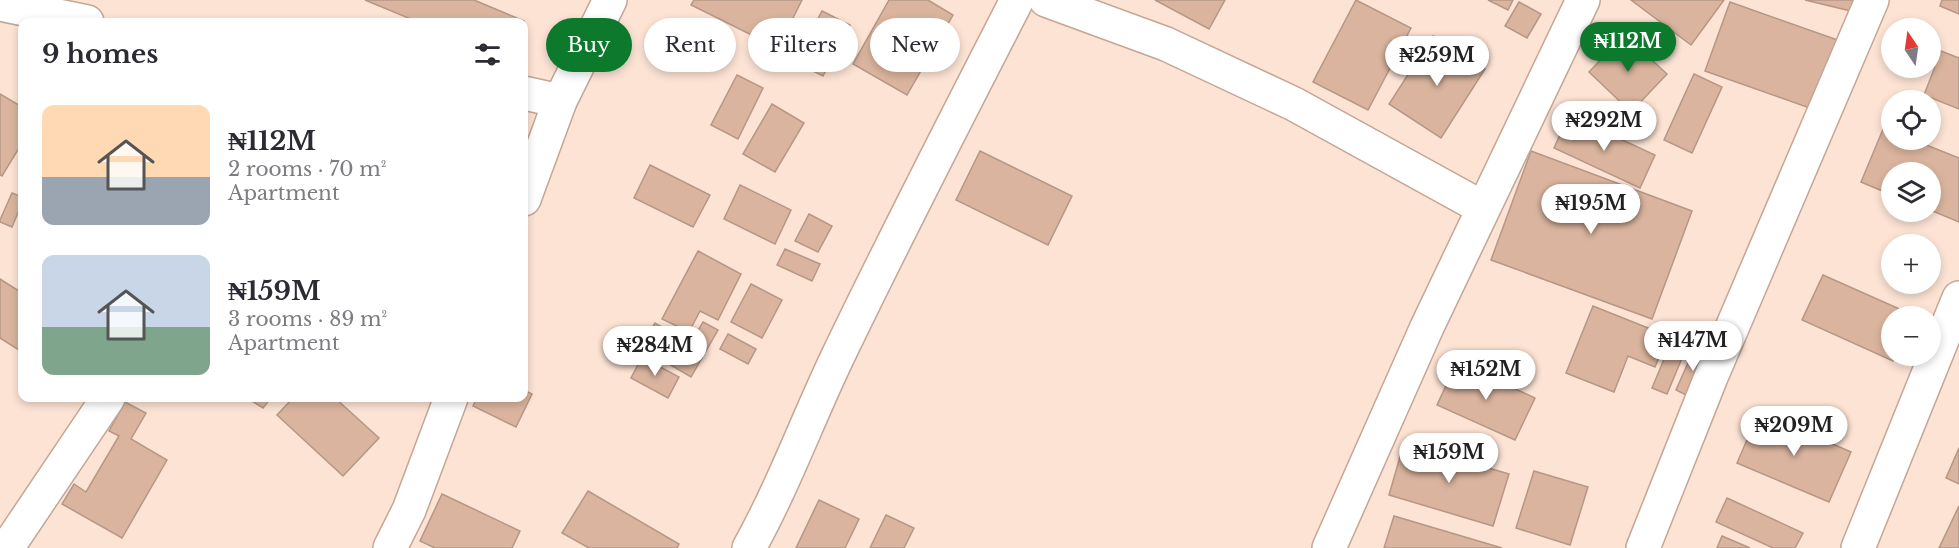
<!DOCTYPE html>
<meta charset="utf-8">
<style>
:root{--surface:#fff;--page:#f7f7f7;--text:#2b2b33;--muted:#7c7c81;--accent:#0c792d}
body{margin:0;font-family:"Libre Baskerville",serif;background:var(--page);color:var(--text);height:100vh;display:flex;flex-direction:column;font-size:22px;white-space:nowrap}
*{box-sizing:border-box;margin:0}
p{font-size:20px;color:var(--muted)}
.icon{flex:none;width:33px;height:33px;fill:none;stroke:currentColor;stroke-width:2;stroke-linecap:round;stroke-linejoin:round}
.map{position:relative;flex:1;overflow:hidden}
.sheet{position:absolute;left:18px;top:18px;width:510px;height:384px;display:flex;flex-direction:column;background:var(--surface);border-radius:12px;box-shadow:0 3px 9px #0003}
.sheet>*{flex:none}
.banner{position:absolute;left:546px;top:18px;width:570px;height:54px;display:flex;gap:12px}
.needle{width:39px;rotate:347deg}
.tools{position:absolute;left:1881px;top:18px;display:grid;gap:12px}
.tools a{display:grid;place-items:center;width:60px;height:60px;border-radius:50%;background:var(--surface);box-shadow:0 3px 9px #0003;font-size:30px}
.price{position:absolute;translate:-50% -51px;padding:0 14px;border-radius:21px;background:#fff;color:#222;font-size:20px;line-height:39px;filter:drop-shadow(0 2px 3px #0008)}
.price::after{content:'';position:absolute;left:50%;top:36px;width:18px;height:14px;margin-left:-9px;background:inherit;clip-path:polygon(0 0,100% 0,50% 100%)}
.price.current{background:var(--accent);color:#fff}
ul{padding:0;list-style:none}
li{display:flex;align-items:center;gap:18px;height:150px;padding:0 24px}
li span{display:grid;place-items:center;flex:none;width:168px;height:120px;border-radius:12px;color:#555}
li>.icon{margin-inline-start:auto}
span .icon{width:72px;height:72px;fill:#fffc;stroke-width:1}
li b{font-size:26px}
h2{display:flex;justify-content:space-between;align-items:center;height:72px;padding:0 24px;font-size:26px}
.tag{padding:0 21px;border-radius:27px;background:var(--surface);box-shadow:0 3px 9px #0003;font-size:21px;line-height:54px}
.tag.current{background:var(--accent);color:#fff}
.map>svg:first-child{display:block}
</style>
<div class="map">
<svg width="1959" height="548" viewBox="0 0 1959 548">
<rect width="100%" height="100%" fill="#fce3d4"/>
<!-- building -->
<g fill="#dab49e" stroke="#b59786" stroke-width="1.5">
<polygon points="365,0 474,0 524,21 523,22 418,22"/>
<polygon points="694,0 802,0 778,48 691,5"/>
<polygon points="889,0 928,0 953,15 907,95 853,64"/>
<polygon points="1155,0 1225,0 1209,29"/>
<polygon points="1356,0 1411,28 1368,110 1313,82"/>
<polygon points="1488,0 1513,0 1508,10"/>
<polygon points="1631,0 1724,0 1691,45"/>
<polygon points="1805,0 1854,0 1851,11"/>
<polygon points="1942,0 1959,0 1959,14 1940,6"/>
<polygon points="1519,2 1541,14 1527,38 1505,26"/>
<polygon points="1730,2 1846,43 1821,112 1705,71"/>
<polygon points="822,11 850,25 823,76 795,62"/>
<polygon points="1625,35 1667,74 1631,112 1589,72"/>
<polygon points="1433,36 1485,69 1441,138 1389,104"/>
<polygon points="1941,51 1959,58 1959,109 1924,95"/>
<polygon points="1694,74 1722,87 1692,153 1664,140"/>
<polygon points="737,75 763,88 738,139 711,125"/>
<polygon points="0,94 22,107 22,143 2,176 0,175"/>
<polygon points="772,104 804,123 775,172 743,154"/>
<polygon points="1569,115 1655,155 1640,188 1554,148"/>
<polygon points="1884,127 1892,130 1892,140 1914,140 1959,158 1959,222 1930,210 1930,172 1892,172 1892,195 1861,182"/>
<polygon points="980,151 1072,196 1048,245 956,200"/>
<polygon points="1531,151 1692,211 1652,319 1491,260"/>
<polygon points="650,165 710,195 693,227 634,198"/>
<polygon points="740,185 791,210 775,244 724,219"/>
<polygon points="12,193 22,197 22,203 12,227 0,222 0,220"/>
<polygon points="809,214 832,226 818,252 795,241"/>
<polygon points="785,249 820,264 812,281 777,265"/>
<polygon points="698,251 741,274 718,320 700,311 689,332 662,319"/>
<polygon points="1823,275 1913,315 1913,316 1892,316 1892,356 1895,356 1893,361 1802,320"/>
<polygon points="0,279 22,293 22,352 0,338"/>
<polygon points="751,284 782,300 762,338 731,322"/>
<polygon points="1593,306 1668,336 1655,367 1628,356 1614,392 1566,373"/>
<polygon points="703,322 718,330 691,377 640,347 655,323 690,344"/>
<polygon points="728,334 756,349 748,364 720,349"/>
<polygon points="1670,345 1685,351 1667,394 1652,388"/>
<polygon points="1695,347 1711,354 1692,398 1676,390"/>
<polygon points="642,357 679,377 668,398 631,378"/>
<polygon points="1457,362 1535,398 1515,440 1437,405"/>
<polygon points="524,390 532,394 516,427 473,406 477,398 524,398"/>
<polygon points="247,398 271,398 263,408"/>
<polygon points="293,398 335,398 379,438 343,476 277,415"/>
<polygon points="125,402 146,413 131,439 167,460 122,538 62,504 74,484 86,492 119,436 109,431"/>
<polygon points="1759,412 1851,452 1829,502 1737,463"/>
<polygon points="1404,443 1509,474 1493,526 1389,495"/>
<polygon points="1959,448 1959,484 1946,478"/>
<polygon points="1534,471 1588,487 1570,545 1516,528"/>
<polygon points="588,491 679,544 677,548 589,548 562,533"/>
<polygon points="442,494 520,531 512,548 435,548 420,541"/>
<polygon points="1727,498 1803,533 1795,548 1773,548 1716,522"/>
<polygon points="819,500 859,519 845,548 796,548"/>
<polygon points="1959,506 1959,548 1939,548"/>
<polygon points="886,515 914,528 904,548 870,548"/>
<polygon points="1394,516 1502,548 1384,548"/>
<polygon points="1722,536 1750,548 1717,548"/>
</g>
<g fill="none" stroke-linecap="round" stroke-linejoin="round">
<defs>
<g id="minor">
<polyline points="1046,0 1166,44 1294,104 1483,208"/>
<polyline points="0,4 87,22"/>
<polyline points="524,93 560,101"/>
<polyline points="524,199 560,101 610,0"/>
<polyline points="7,548 108,398"/>
<polyline points="390,548 409,510 451,398"/>
<path d="M 749,548 C 783,487 807,421 837,358 C 895,237 956,119 1017,0"/>
<polyline points="1329,548 1427,327 1583,0"/>
<polyline points="1643,548 1711,377 1872,0"/>
<polyline points="1858,548 1959,298"/>
</g>
</defs>
<!-- minor casing -->
<use href="#minor" stroke="#c4a695" stroke-width="36"/>
<!-- minor -->
<use href="#minor" stroke="#fff" stroke-width="33"/>
</g>
</svg>
<div class="tools">
<a><svg class="needle" viewBox="-14 -14 28 28"><path d="M0-13l5 13h-10z" fill="#e53935"/><path d="M0 13l5-13h-10z" fill="#7c7c81"/></svg></a>
<a><svg class="icon" aria-label="locate" viewBox="0 0 24 24"><circle cx="12" cy="12" r="6"/><path d="M12 2v4M12 18v4M2 12h4M18 12h4"/></svg></a>
<a><svg class="icon" aria-label="layers" viewBox="0 0 24 24"><path d="M12 4l9 5-9 5-9-5zM3 14l9 5 9-5"/></svg></a>
<a>+</a>
<a>−</a>
</div>
<b class="price current" style="left:1628px;top:73px">₦112M</b>
<b class="price" style="left:1437px;top:87px">₦259M</b>
<b class="price" style="left:1604px;top:152px">₦292M</b>
<b class="price" style="left:1591px;top:235px">₦195M</b>
<b class="price" style="left:1693px;top:372px">₦147M</b>
<b class="price" style="left:655px;top:377px">₦284M</b>
<b class="price" style="left:1486px;top:401px">₦152M</b>
<b class="price" style="left:1794px;top:457px">₦209M</b>
<b class="price" style="left:1449px;top:484px">₦159M</b>
<div class="banner">
<a class="tag current">Buy</a>
<a class="tag">Rent</a>
<a class="tag">Filters</a>
<a class="tag">New</a>
</div>
<section class="sheet">
<h2>9 homes<svg class="icon" aria-label="filters" viewBox="0 0 24 24"><path d="M4 7h16M4 17h16"/><circle cx="9" cy="7" r="2"/><circle cx="15" cy="17" r="2"/></svg></h2>
<ul>
<li><span style="background:linear-gradient(#ffd9b3 60%,#9aa5b1 0)"><svg class="icon" aria-label="home" viewBox="0 0 24 24"><path d="M3 11l9-7 9 7M6 9v11h12V9"/></svg></span><div><b>₦112M</b><p>2 rooms · 70 m²</p><p>Apartment</p></div></li>
<li><span style="background:linear-gradient(#c9d6e8 60%,#7fa58c 0)"><svg class="icon" aria-label="home" viewBox="0 0 24 24"><path d="M3 11l9-7 9 7M6 9v11h12V9"/></svg></span><div><b>₦159M</b><p>3 rooms · 89 m²</p><p>Apartment</p></div></li>
</ul>
</section>
</div>
